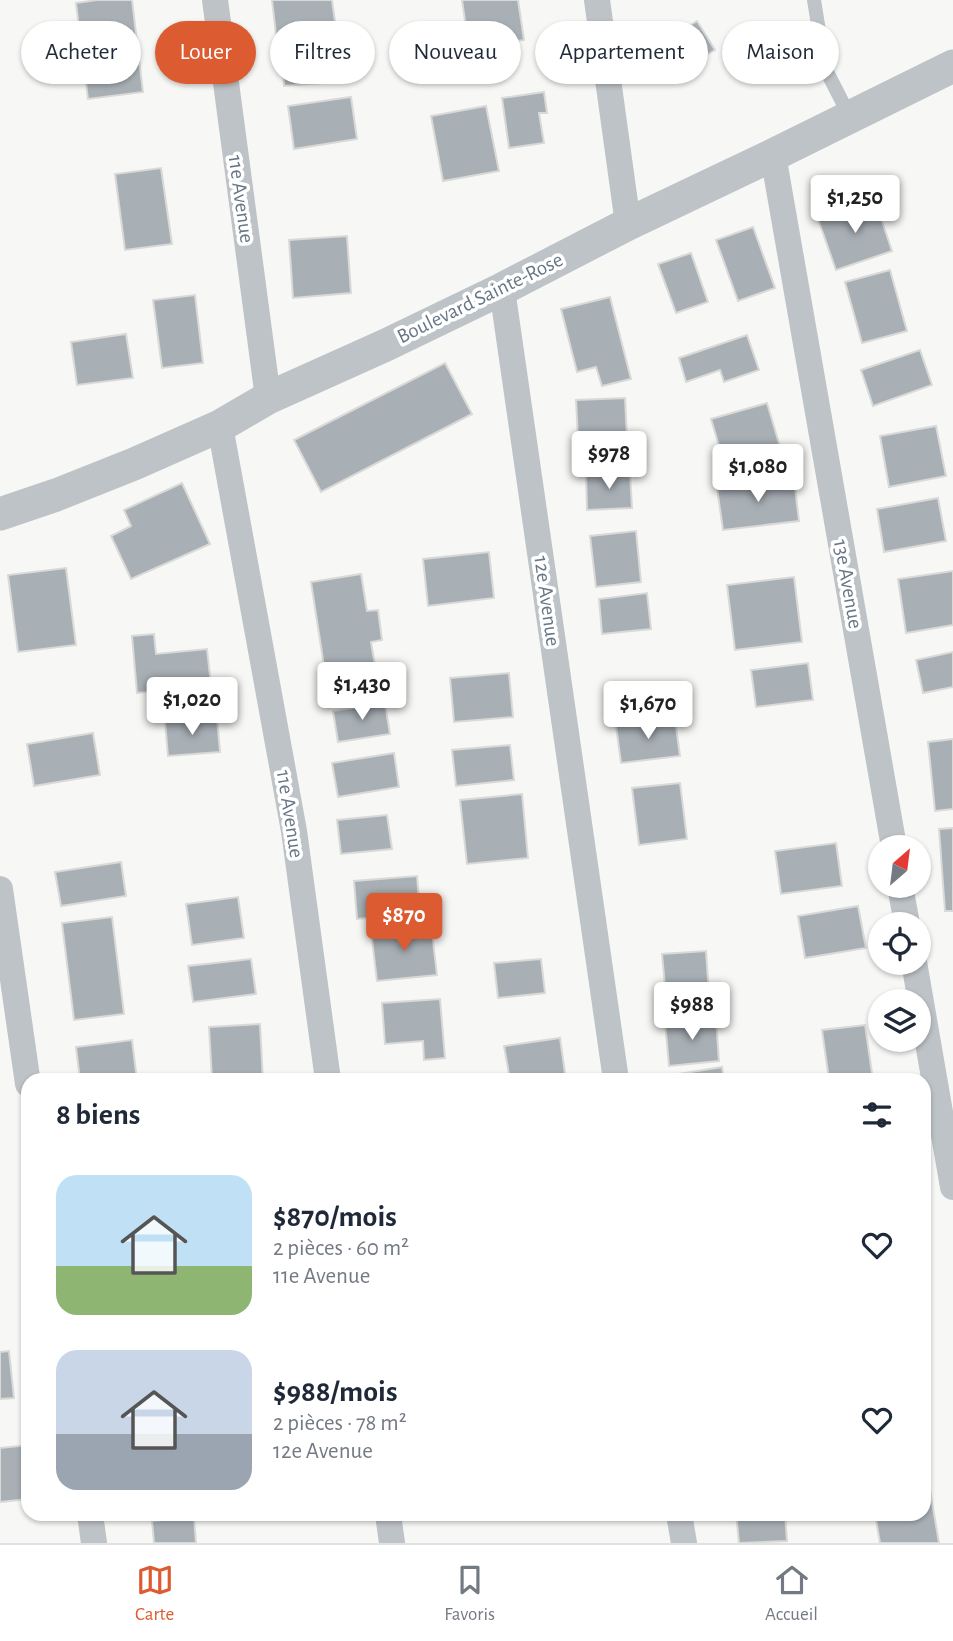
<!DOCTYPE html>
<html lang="fr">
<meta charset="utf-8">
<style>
:root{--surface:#fff;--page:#f6f6f7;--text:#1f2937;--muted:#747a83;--line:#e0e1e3;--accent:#dc5b30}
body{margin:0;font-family:"Alegreya Sans",sans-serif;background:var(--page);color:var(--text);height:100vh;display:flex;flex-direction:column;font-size:26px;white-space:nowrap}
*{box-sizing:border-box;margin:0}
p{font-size:23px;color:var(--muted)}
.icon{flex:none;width:38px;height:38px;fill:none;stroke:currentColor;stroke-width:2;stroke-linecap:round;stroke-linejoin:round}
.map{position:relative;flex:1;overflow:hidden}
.side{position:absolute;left:21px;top:1073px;width:910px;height:448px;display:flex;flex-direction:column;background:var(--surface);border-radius:21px;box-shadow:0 2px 5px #0004}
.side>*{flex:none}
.banner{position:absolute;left:21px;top:21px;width:912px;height:63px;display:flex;gap:14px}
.needle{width:46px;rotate:28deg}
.controls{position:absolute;left:868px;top:835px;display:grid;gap:14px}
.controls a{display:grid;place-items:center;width:63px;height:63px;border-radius:50%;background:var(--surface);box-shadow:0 2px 5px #0004;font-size:35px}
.price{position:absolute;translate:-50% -60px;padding:0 16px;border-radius:7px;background:#fff;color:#222;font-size:23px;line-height:46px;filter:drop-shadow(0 2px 4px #0008)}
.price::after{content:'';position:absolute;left:50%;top:42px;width:21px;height:16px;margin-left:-10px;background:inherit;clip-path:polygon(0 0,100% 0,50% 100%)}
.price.current{background:var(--accent);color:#fff}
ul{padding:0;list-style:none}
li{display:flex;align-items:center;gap:21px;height:175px;padding:0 35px}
li span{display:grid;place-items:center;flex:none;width:196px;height:140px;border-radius:21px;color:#555}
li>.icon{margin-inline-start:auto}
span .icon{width:84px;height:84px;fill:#fffc;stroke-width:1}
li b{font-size:30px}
h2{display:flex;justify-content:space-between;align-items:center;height:84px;padding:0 35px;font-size:30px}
.tag{padding:0 24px;border-radius:32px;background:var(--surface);box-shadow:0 2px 5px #0004;font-size:24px;line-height:63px}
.tag.current{background:var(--accent);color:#fff}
.dock{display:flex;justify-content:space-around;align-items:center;height:98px;border-top:2px solid var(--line);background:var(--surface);font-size:19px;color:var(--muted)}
.dock a{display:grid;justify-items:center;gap:4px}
.dock .current{color:var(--accent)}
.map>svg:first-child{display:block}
</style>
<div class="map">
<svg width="953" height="1543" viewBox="0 0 953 1543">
<rect width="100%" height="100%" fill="#f7f7f5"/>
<!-- building -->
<g fill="#a8b0b6" stroke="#d9d9d7" stroke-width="2">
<polygon points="97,0 132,0 143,92 88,99 76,3"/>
<polygon points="272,0 332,0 336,28 276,35"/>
<polygon points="462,0 518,0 524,40 469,48"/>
<polygon points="697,21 715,50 683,69 666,40"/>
<polygon points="344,38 347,81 284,86 281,43"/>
<polygon points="544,92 547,113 539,113 544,143 509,148 502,98"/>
<polygon points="351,97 357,139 294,149 288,106"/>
<polygon points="486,106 499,171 443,181 431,116"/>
<polygon points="161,168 172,244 125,250 115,174"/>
<polygon points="875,200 892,251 836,270 818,219"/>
<polygon points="753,227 775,288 738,301 716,240"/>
<polygon points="347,236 351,293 293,298 289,240"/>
<polygon points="691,253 708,302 676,313 658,264"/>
<polygon points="890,270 907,331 862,343 845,282"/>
<polygon points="195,295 203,363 162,368 153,300"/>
<polygon points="610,297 631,379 602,386 596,367 577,372 561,309"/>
<polygon points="126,334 133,378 77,385 71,342"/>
<polygon points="747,335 759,370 724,382 720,370 686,382 679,358"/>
<polygon points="920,350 932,385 873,406 861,370"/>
<polygon points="445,363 472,414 321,492 294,440"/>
<polygon points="625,398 628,457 579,459 576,400"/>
<polygon points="767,403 781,450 725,466 711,419"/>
<polygon points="936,426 946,476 889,487 880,436"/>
<polygon points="630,472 632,508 587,510 586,474"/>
<polygon points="794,479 799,521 723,530 717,488"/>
<polygon points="182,483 210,544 131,579 111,536 131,526 124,510"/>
<polygon points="938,498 946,541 884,552 877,509"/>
<polygon points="636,531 641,582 596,587 590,536"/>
<polygon points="489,552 494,598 428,606 423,559"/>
<polygon points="66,568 76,645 18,652 8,575"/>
<polygon points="953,571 953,625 906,633 898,579"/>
<polygon points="361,574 367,611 378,610 382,640 371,642 376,671 326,679 311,582"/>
<polygon points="794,577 802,642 735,650 727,585"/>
<polygon points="647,593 651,629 602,634 599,599"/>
<polygon points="154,634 156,654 207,649 213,703 170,708 169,690 137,693 132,636"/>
<polygon points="953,652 953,687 923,693 916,660"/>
<polygon points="808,663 813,700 756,707 751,670"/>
<polygon points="509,673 513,717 454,722 450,678"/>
<polygon points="385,703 390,734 338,742 333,711"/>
<polygon points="217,718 220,752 168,756 165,722"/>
<polygon points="675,719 680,756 621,763 616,726"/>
<polygon points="93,733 100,775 34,786 27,744"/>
<polygon points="953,739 953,809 935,811 928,742"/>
<polygon points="510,745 514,780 456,786 452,750"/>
<polygon points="394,753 399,787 338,797 332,763"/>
<polygon points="680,783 687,839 639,845 632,788"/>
<polygon points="522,794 528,858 467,864 460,800"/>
<polygon points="387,815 392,849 341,854 337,820"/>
<polygon points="953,828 953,911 945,911 939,829"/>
<polygon points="836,843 842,886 781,894 775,851"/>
<polygon points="121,862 126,896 61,906 55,872"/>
<polygon points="417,876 420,913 357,919 354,881"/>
<polygon points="238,897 244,938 192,945 186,904"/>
<polygon points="858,906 866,948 805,958 798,916"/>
<polygon points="112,917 124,1014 74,1020 62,923"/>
<polygon points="431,924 437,975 377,981 371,931"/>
<polygon points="706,951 709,994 666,997 662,954"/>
<polygon points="251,959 256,994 193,1002 188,966"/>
<polygon points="541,959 545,993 498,998 494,963"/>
<polygon points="440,999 445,1058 424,1060 423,1041 385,1044 382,1003"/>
<polygon points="716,1018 719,1061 669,1066 665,1022"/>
<polygon points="260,1024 263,1080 212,1080 209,1027"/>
<polygon points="865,1025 873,1080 829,1080 822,1030"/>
<polygon points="560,1038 566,1080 510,1080 504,1046"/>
<polygon points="132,1040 137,1080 80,1080 76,1047"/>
<polygon points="722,1067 724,1080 672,1080 672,1075"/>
<polygon points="9,1351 14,1398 0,1399 0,1352"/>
<polygon points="28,1445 28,1499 0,1502 0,1448"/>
<polygon points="928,1478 939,1543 880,1543 875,1514 924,1514 924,1479"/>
<polygon points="736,1514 785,1514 787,1541 739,1543"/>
<polygon points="194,1517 196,1543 154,1543 152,1521"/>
</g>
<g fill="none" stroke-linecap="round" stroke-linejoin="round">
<!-- service -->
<polyline stroke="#bec3c7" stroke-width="14" points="814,0 825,68 850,117"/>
<!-- minor -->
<g stroke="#bec3c7" stroke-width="26">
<polyline points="215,0 268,398"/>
<polyline points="597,0 628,224"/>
<polyline points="773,155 894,847"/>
<polyline points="502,289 616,1080"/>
<polyline points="220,426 294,831 328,1080"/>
<polyline points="900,886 907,924"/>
<polyline points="0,889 28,1084"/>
<polyline points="914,962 953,1187"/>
<polyline points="90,1514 94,1543"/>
<polyline points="388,1514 392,1543"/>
<polyline points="679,1514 684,1543"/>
</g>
<!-- tertiary -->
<polyline stroke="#bec3c7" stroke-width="33" points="0,514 56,495 134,464 220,426 268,398 386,345 502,289 628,224 773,155 953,66"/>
</g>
<g text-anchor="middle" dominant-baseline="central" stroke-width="7" stroke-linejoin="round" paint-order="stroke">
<!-- street labels -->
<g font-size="21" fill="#687785" stroke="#fff">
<text transform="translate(241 199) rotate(82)">11e Avenue</text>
<text transform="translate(480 298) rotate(-26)">Boulevard Sainte-Rose</text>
<text transform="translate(848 584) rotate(80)">13e Avenue</text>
<text transform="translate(547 601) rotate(82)">12e Avenue</text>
<text transform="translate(290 814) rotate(81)">11e Avenue</text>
</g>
</g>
</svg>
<div class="controls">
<a><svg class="needle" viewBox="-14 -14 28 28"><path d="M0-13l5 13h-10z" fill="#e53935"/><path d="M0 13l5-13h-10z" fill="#747a83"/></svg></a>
<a><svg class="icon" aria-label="locate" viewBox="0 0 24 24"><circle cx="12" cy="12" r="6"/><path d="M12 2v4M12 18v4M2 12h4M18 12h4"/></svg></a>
<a><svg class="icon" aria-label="layers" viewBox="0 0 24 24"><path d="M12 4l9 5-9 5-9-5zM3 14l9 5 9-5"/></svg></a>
</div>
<b class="price" style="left:855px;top:235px">$1,250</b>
<b class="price" style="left:609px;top:491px">$978</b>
<b class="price" style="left:758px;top:504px">$1,080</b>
<b class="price" style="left:362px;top:722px">$1,430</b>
<b class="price" style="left:192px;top:737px">$1,020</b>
<b class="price" style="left:648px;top:741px">$1,670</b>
<b class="price current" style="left:404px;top:953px">$870</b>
<b class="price" style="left:692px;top:1042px">$988</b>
<div class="banner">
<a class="tag">Acheter</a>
<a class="tag current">Louer</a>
<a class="tag">Filtres</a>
<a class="tag">Nouveau</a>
<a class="tag">Appartement</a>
<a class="tag">Maison</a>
</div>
<section class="side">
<h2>8 biens<svg class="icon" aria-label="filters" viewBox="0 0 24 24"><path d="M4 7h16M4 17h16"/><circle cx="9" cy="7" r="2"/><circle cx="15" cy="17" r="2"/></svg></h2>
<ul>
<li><span style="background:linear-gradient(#bfe0f5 65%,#8fb573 0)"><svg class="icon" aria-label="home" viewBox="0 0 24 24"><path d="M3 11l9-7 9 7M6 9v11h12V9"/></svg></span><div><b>$870/mois</b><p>2 pièces · 60 m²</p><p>11e Avenue</p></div><svg class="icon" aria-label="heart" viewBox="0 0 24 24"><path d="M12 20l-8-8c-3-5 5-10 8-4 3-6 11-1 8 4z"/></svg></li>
<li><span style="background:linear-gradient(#c9d6e8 60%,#9aa5b1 0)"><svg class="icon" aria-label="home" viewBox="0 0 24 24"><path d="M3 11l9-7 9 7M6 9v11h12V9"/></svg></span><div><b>$988/mois</b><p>2 pièces · 78 m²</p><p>12e Avenue</p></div><svg class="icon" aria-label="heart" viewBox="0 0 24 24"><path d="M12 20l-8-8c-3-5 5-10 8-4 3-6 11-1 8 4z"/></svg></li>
</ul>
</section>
</div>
<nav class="dock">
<a class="current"><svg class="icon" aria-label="map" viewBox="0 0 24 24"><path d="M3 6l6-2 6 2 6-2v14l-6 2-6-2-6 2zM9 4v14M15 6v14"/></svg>Carte</a>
<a><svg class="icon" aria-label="saved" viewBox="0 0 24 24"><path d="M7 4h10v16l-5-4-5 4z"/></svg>Favoris</a>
<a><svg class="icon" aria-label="home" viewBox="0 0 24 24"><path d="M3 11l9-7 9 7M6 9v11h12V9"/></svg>Accueil</a>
</nav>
